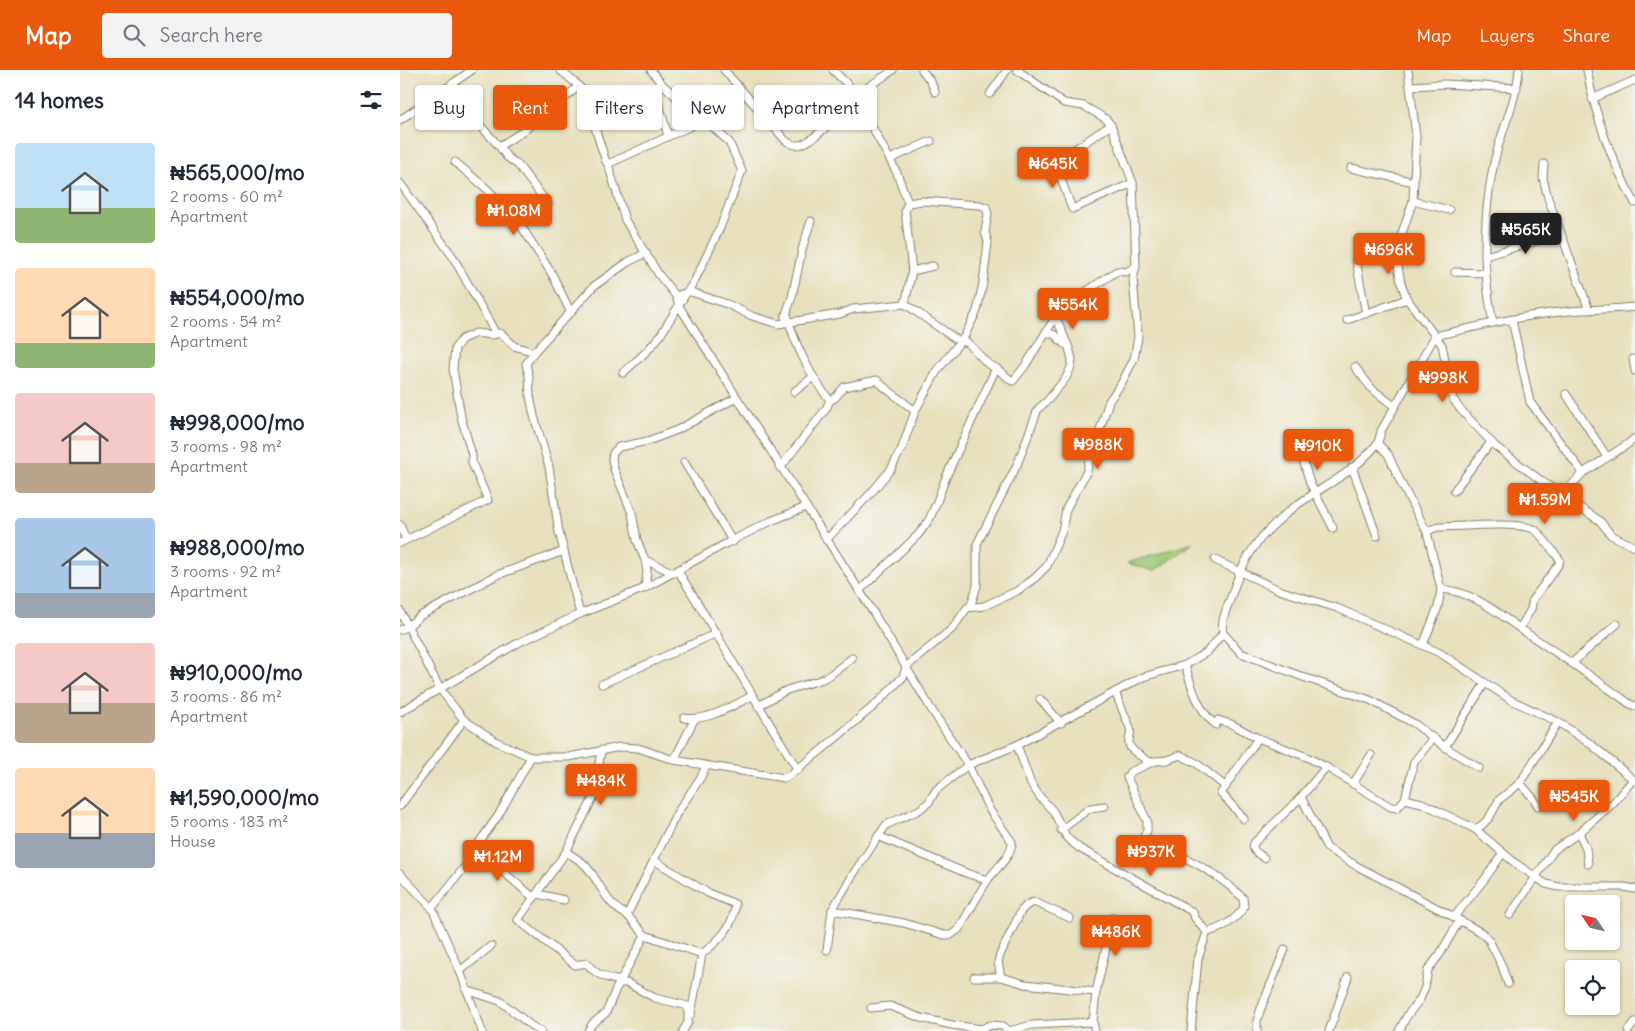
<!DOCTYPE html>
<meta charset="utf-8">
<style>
:root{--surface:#fff;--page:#f2f2f3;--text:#1f2937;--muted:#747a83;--accent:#ea580c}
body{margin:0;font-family:Delius,sans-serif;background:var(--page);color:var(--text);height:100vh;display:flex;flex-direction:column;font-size:19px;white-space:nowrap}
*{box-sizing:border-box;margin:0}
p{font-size:16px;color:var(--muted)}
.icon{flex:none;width:28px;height:28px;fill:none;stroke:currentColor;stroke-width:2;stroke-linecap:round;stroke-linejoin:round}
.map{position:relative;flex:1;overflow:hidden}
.side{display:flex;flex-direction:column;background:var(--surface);width:400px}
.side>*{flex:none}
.banner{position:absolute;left:15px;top:15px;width:475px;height:45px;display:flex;gap:10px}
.needle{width:32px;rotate:305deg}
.buttons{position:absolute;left:1165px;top:825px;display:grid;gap:10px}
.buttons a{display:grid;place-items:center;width:55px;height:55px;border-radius:5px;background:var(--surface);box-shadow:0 1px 4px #0004;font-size:25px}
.price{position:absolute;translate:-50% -42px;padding:0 11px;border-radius:5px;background:var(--accent);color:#fff;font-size:16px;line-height:32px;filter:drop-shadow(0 1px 2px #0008)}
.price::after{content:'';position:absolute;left:50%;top:30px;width:15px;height:11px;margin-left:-8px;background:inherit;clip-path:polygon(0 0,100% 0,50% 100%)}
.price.current{background:#222;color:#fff}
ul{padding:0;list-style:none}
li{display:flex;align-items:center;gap:15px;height:125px;padding:0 15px}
li span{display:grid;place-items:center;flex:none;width:140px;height:100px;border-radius:5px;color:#555}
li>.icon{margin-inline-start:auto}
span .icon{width:60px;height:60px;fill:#fffc;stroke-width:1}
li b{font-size:21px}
h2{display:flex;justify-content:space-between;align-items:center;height:60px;padding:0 15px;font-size:21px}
.pill{padding:0 18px;border-radius:5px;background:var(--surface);box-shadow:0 1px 4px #0004;font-size:18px;line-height:45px}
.pill.current{background:var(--accent);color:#fff}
header{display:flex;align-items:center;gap:30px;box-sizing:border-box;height:70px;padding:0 25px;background:var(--accent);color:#fff}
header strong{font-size:24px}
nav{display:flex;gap:28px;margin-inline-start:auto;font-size:18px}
.search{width:350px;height:45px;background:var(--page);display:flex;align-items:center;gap:12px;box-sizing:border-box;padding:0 18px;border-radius:5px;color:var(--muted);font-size:19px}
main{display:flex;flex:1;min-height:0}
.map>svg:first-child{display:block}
</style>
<header>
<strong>Map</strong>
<div class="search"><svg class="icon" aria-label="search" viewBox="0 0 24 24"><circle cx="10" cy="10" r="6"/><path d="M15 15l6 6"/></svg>Search here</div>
<nav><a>Map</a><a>Layers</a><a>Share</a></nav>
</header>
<main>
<section class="side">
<h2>14 homes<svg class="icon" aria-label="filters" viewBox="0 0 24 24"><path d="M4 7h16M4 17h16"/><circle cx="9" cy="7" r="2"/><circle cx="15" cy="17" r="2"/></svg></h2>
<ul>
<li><span style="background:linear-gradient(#bfe0f5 65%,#8fb573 0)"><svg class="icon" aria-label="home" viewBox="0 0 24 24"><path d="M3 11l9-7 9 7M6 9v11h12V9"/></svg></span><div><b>₦565,000/mo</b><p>2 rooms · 60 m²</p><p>Apartment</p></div></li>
<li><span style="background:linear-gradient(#ffd9b3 75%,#8fb573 0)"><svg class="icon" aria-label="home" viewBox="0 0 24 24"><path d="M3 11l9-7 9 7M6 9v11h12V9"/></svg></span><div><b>₦554,000/mo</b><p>2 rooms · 54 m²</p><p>Apartment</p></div></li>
<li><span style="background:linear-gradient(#f6c9c9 70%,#b9a48a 0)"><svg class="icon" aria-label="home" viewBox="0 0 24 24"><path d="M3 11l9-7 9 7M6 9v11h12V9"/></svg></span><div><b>₦998,000/mo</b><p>3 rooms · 98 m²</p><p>Apartment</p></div></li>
<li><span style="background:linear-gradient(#a9c7e8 75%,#9aa5b1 0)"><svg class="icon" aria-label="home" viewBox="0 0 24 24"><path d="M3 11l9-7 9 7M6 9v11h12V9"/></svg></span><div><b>₦988,000/mo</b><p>3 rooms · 92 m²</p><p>Apartment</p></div></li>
<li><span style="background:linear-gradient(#f6c9c9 60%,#b9a48a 0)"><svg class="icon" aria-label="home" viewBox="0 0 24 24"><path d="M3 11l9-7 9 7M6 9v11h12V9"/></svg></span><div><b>₦910,000/mo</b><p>3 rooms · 86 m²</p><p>Apartment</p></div></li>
<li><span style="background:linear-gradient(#ffd9b3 65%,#9aa5b1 0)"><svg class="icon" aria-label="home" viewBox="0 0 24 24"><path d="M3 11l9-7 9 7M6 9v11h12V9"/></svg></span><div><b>₦1,590,000/mo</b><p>5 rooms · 183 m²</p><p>House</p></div></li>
</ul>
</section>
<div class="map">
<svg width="1235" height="961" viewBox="0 0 1235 961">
<rect width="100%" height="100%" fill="#f6f6f2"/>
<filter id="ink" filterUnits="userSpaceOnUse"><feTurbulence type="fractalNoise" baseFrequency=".02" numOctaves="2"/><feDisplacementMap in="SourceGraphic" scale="10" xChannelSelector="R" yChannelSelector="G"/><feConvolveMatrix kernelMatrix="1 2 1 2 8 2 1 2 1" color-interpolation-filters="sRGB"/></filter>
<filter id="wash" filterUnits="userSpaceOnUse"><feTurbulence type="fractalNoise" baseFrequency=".0096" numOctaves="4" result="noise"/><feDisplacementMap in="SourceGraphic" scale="20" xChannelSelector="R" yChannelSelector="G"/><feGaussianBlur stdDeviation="1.12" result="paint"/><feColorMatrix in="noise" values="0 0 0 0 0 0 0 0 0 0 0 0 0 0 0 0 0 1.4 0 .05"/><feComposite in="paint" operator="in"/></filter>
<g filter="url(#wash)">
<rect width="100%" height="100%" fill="#e7e0bd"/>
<!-- green -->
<polygon fill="#9bc876" stroke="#5c7249" points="793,473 754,501 727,493"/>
</g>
<g filter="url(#ink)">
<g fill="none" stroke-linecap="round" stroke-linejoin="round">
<defs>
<g id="street">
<path d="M 160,0 L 179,16 L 184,24 L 206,92 L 208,94 L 225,150 L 259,205 L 276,226 L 279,236 L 473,542 L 533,642 L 568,695 L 589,739 L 612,772 C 612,787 594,800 587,811 C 577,827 568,843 559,859 L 551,865 L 544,865 L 504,853 L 432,840"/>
<path d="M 324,0 L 385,70 C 388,72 392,75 396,75 C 413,76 446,36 458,25 C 468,15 482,9 493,0"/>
<polyline points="433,0 458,25 463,40 497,103 508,133"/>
<polyline points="522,0 531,12 535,22"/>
<polyline points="1008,0 1016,66 1013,131 1002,163 999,178 998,196 1001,213 1007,229 1042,275 1053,329 1060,339 1095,376 1147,415 1200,451 1211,465 1235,477"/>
<path d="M 1187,0 C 1195,47 1212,92 1235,133"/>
<polyline points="260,12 254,26 258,30 268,66"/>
<path d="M 52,14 L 63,27 L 77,52 L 99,76 C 129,60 153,37 179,16"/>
<polyline points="1011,16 1045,14 1117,18"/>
<polyline points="590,24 607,0"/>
<polyline points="1192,29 1235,10"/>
<polyline points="0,50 72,0"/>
<polyline points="711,55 655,92 672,139 733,113"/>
<polyline points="99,76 107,87 118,95 148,134"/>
<polyline points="490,89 531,71"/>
<polyline points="55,92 87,119 116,148 152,204 171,243"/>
<polyline points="208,94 302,51"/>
<polyline points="1144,94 1143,108 1148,128 1189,240"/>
<polyline points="951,98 1014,112"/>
<polyline points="0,113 53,187 96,264"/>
<polyline points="1013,131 1049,140"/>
<polyline points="1085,186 1161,164"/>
<polyline points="956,190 966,244"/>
<polyline points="512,201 533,196"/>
<polyline points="1055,202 1086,203"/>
<polyline points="276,226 287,222 291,222 327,234 352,246 378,254 440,244 453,239 505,234 560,272 567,272 588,294 596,298 612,311 614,310 625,296 661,238 717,201 726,202 736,196"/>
<polyline points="385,247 392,227 403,176 411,151"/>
<polyline points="947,250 1007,229"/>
<polyline points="1112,250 1130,332 1183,403"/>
<path d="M 1093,253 C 1090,236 1087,220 1086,203 C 1083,170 1087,125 1094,93 C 1101,60 1116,34 1119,0"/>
<polyline points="646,262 655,265 664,274"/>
<polyline points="1233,289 1235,301"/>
<polyline points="955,297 972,319 994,336"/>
<polyline points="223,303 247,281 260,266 287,222 295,210 320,158 342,101 329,72 305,50 302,51 260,12 251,0"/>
<polyline points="394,322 413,307"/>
<polyline points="1166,324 1207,387"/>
<polyline points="430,330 435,328 444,317 477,310 483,316 515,341"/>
<polyline points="978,374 988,384 1001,413 1027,462 1041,519 1038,537 1023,575"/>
<polyline points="902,387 910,413 933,458"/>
<polyline points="284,392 333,472"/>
<polyline points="952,397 977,466"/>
<path d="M 380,398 L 426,339 L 430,330 C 412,310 393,271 387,244"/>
<polyline points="1054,421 1091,372"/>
<polyline points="1162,425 1183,403 1228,374 1235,368"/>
<polyline points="0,455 6,469"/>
<path d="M 1027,462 L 1032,459 L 1039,457 C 1059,457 1121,451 1135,460 C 1139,462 1156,485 1160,490 L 1159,494 L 1133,529 L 1131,539 L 1120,558"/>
<polyline points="426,470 472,422 491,399 502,378 515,341 537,301 564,267 577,241 583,213 588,172 585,162 588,144 586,137 580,135 521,131 508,133 505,140 512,201 505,234"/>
<polyline points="0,473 88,430 72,393 72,385 61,347 53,299 55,278 62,269 76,263 91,265 100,263 103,265 114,276 134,282"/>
<polyline points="245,490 274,503"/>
<polyline points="815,490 879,520 937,538 1040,583 1111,630 1158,652 1192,675 1235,711"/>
<path d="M 278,501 C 319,567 357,634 398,700"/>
<polyline points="245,518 247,501 245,490 237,470 232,443 214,399 212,389 213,383 219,377 248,371 277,360 336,328"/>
<path d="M 1041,519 C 1073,522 1094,540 1119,558 C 1157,583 1194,608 1230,634 L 1235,636"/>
<polyline points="459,521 518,465 529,450 536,434 546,407 596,298"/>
<polyline points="567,538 584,536 617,521 635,508 647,496 662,461 666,439 687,401 691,380 699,363 709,331 721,314 734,289 738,267 733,209 736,196 733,113 711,55 706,49 684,36 664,33 617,0"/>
<polyline points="0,541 40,619 64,650 97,672 131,687 169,687 220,677 238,678 274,690 384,708 388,706 418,683 475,635 503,607 506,597 553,558 567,538 571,535 577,516 577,474 617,395 638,339 648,330 666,308 671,297 672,289 669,278 656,247"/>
<polyline points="180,544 159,462 149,397 134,346 130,326 129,306 126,294 134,282 194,216 228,192 246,183"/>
<polyline points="0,560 8,556 20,546 97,505 164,481"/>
<polyline points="823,563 841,583 903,607 970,630 1015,654 1045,677 1079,698"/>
<polyline points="1172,593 1217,554"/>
<path d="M 785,595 C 791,615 798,641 816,655 L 818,650 L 831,654 L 858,668 L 907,687 L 926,697 L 991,737 L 997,738 L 1005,729 L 1022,733 L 1075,759 L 1115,793 L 1146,814 L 1159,817 L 1224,817 L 1235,819"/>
<polyline points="202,614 317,563"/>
<path d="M 715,622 L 730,658 C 732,664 728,668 729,674 C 731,683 743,685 747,692 L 767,690 L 780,685 L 796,693 L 826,717"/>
<polyline points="640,629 661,653"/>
<polyline points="358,636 387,620 420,610 430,605 452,588"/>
<polyline points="0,642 118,573 180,544 245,518 327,473 371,451 406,437"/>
<path d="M 284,648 C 306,652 332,636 352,626"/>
<polyline points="617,675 631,714 640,727 653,741 667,768 679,778 793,842 795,848 807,862 798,889 791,961"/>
<polyline points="1045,677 1085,613"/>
<path d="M 201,680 L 194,726 L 166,782 L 118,850 L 175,895 L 187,893 C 194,904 206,908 220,911 L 220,913 L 227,913 L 255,928 L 288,936 L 288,952 L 283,961"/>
<polyline points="274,690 294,650"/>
<path d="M 755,691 L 730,702 L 727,707 L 747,751 L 747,761 L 741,771 C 779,782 814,800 843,828 L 844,837 C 836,850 821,859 807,862"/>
<polyline points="1120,713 1133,728 1138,736"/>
<polyline points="953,714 971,685"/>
<polyline points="901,727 927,778 955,795 1054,847 1082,863 1089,870 1102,896 1108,914"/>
<polyline points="1005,729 1014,692 1033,668"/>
<polyline points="0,736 64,650"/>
<polyline points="844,749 821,723 858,668"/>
<polyline points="1075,759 1081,756 1089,748 1099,730 1120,713 1158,652"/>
<polyline points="661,760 690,738 705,736"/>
<polyline points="1179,763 1186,778 1188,794"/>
<polyline points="478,766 566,803 587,810"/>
<polyline points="75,778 134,828"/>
<path d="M 166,782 C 173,786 181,791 186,796 C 201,813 205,834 227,845"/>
<path d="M 864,788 C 858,783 851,781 854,773 L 901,727 L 926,697"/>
<path d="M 255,791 L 308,823 L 335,834 C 335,856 318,871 302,884 L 291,944"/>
<polyline points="0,804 32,838 60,901 82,961"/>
<polyline points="138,824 164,830"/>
<polyline points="32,838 67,794 75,778 98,746 131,687"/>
<polyline points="1110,845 1154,780 1179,763 1212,734 1232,711"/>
<polyline points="1054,847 1084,810 1103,783"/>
<polyline points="245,865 302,884"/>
<path d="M 427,880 L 432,840 L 452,806 L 486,755 L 519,740 L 529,732 L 536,720 L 568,695 L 617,675 L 743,607 L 785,595 L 807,582 L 823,563 C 820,552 827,538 831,527 C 844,485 859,465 893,438 C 920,417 955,403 976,375 C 979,372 980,366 981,361 L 1035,266 C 1083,255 1132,243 1182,240 C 1199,239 1217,239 1235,237"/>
<polyline points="60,901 91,876"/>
<polyline points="574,907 601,907 625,914 696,922 693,952"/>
<polyline points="601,907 598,892 600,885 621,841 627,835 634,832 670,848"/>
<polyline points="66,920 100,931 133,957 141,961"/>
<polyline points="696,922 713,847"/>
<polyline points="471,938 490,936 521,948 552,955 582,959 590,955 603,956 609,961 632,955 693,952 695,961"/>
<polyline points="188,961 192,954 206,943 216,919 245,865 227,845 277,743 301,707 306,696"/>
<polyline points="857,961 857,951 860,941 885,879"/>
<polyline points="929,961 948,907"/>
<polyline points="999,961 1007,946 1020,929 1025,917 1028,900 1040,884 1059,851"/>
<polyline points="1228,961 1235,952"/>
</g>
</defs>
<!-- street casing -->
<use href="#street" stroke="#827e6c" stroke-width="9"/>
<!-- street -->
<use href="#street" stroke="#fff" stroke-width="7"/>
</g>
</g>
</svg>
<div class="buttons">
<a><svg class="needle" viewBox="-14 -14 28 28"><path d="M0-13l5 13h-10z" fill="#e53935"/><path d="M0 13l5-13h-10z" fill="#747a83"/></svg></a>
<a><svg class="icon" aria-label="locate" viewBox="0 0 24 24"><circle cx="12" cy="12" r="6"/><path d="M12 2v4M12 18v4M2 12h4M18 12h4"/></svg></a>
</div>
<b class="price" style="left:653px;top:119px">₦645K</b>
<b class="price" style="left:114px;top:166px">₦1.08M</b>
<b class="price current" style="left:1126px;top:185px">₦565K</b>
<b class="price" style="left:989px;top:205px">₦696K</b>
<b class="price" style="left:673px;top:260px">₦554K</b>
<b class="price" style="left:1043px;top:333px">₦998K</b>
<b class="price" style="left:698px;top:400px">₦988K</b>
<b class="price" style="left:918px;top:401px">₦910K</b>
<b class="price" style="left:1145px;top:455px">₦1.59M</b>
<b class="price" style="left:201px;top:736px">₦484K</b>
<b class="price" style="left:1174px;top:752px">₦545K</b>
<b class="price" style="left:751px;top:807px">₦937K</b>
<b class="price" style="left:98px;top:812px">₦1.12M</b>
<b class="price" style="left:716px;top:887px">₦486K</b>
<div class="banner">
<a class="pill">Buy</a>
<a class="pill current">Rent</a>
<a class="pill">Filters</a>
<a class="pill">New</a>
<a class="pill">Apartment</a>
</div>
</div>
</main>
